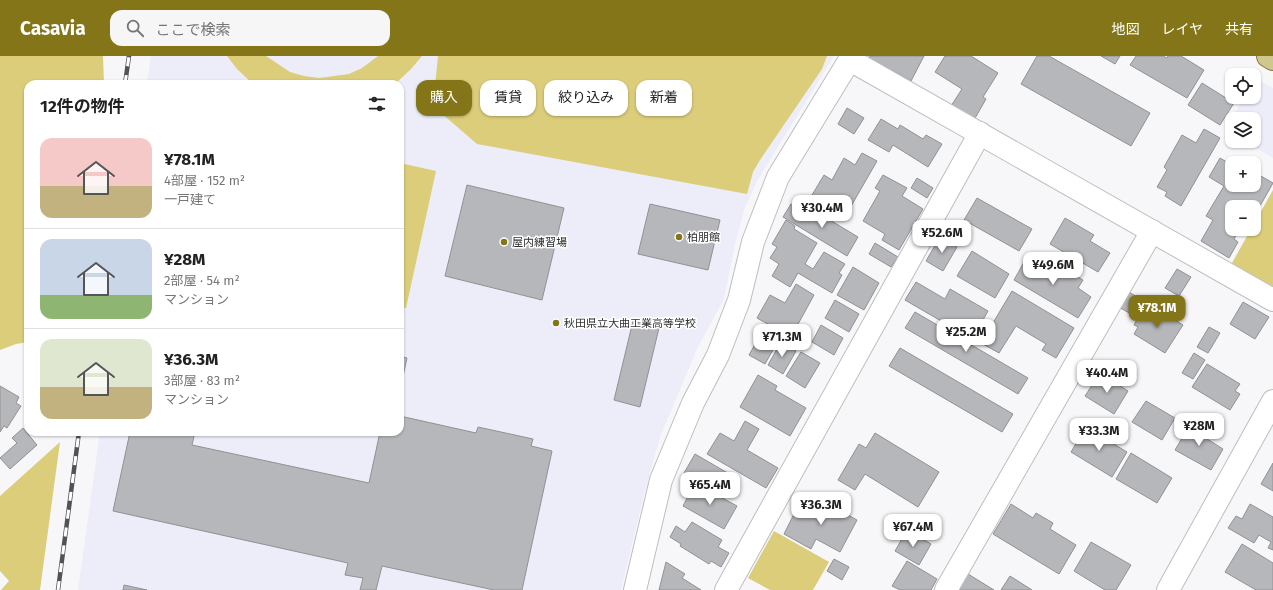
<!DOCTYPE html>
<html lang="ja">
<meta charset="utf-8">
<style>
:root{--surface:#fff;--page:#f6f6f6;--text:#222;--muted:#767676;--line:#e0e0e0;--accent:#837518}
body{margin:0;font-family:"Fira Sans","Noto Sans JP",sans-serif;background:var(--page);color:var(--text);height:100vh;display:flex;flex-direction:column;font-size:15px;white-space:nowrap}
*{box-sizing:border-box;margin:0}
p{font-size:13px;color:var(--muted)}
.icon{flex:none;width:22px;height:22px;fill:none;stroke:currentColor;stroke-width:2;stroke-linecap:round;stroke-linejoin:round}
.map{position:relative;flex:1;overflow:hidden}
.side{position:absolute;left:24px;top:24px;width:380px;height:356px;display:flex;flex-direction:column;background:var(--surface);border-radius:12px;box-shadow:0 1px 3px #0004}
.side>*{flex:none}
.hud{position:absolute;left:416px;top:24px;width:380px;height:36px;display:flex;gap:8px}
.buttons{position:absolute;left:1225px;top:12px;display:grid;gap:8px}
.buttons a{display:grid;place-items:center;width:36px;height:36px;border-radius:8px;background:var(--surface);box-shadow:0 1px 3px #0004;font-size:20px}
.price{position:absolute;translate:-50% -34px;padding:0 9px;border-radius:8px;background:#fff;color:#222;font-size:13px;line-height:26px;filter:drop-shadow(0 1px 2px #0008)}
.price::after{content:'';position:absolute;left:50%;top:24px;width:12px;height:9px;margin-left:-6px;background:inherit;clip-path:polygon(0 0,100% 0,50% 100%)}
.price.on{background:var(--accent);color:#fff}
ul{padding:0;list-style:none}
li{display:flex;align-items:center;gap:12px;height:100px;padding:0 16px}
li+li{border-top:1px solid var(--line)}
li span{display:grid;place-items:center;flex:none;width:112px;height:80px;border-radius:12px;color:#555}
li>.icon{margin-inline-start:auto}
span .icon{width:48px;height:48px;fill:#fffc;stroke-width:1}
li b{font-size:17px}
h2{display:flex;justify-content:space-between;align-items:center;height:48px;padding:0 16px;font-size:17px}
.chip{padding:0 14px;border-radius:12px;background:var(--surface);box-shadow:0 1px 3px #0004;font-size:14px;line-height:36px}
.chip.on{background:var(--accent);color:#fff}
header{display:flex;align-items:center;gap:24px;box-sizing:border-box;height:56px;padding:0 20px;background:var(--accent);color:#fff}
header strong{font-size:19px}
nav{display:flex;gap:22px;margin-inline-start:auto;font-size:14px}
.search{width:280px;height:36px;background:var(--page);display:flex;align-items:center;gap:10px;box-sizing:border-box;padding:0 14px;border-radius:12px;color:var(--muted);font-size:15px}
.map>svg:first-child{display:block}
</style>
<header>
<strong>Casavia</strong>
<div class="search"><svg class="icon" aria-label="search" viewBox="0 0 24 24"><circle cx="10" cy="10" r="6"/><path d="M15 15l6 6"/></svg>ここで検索</div>
<nav><a>地図</a><a>レイヤ</a><a>共有</a></nav>
</header>
<div class="map">
<svg width="1273" height="534" viewBox="0 0 1273 534">
<rect width="100%" height="100%" fill="#f7f7fa"/>
<!-- built -->
<g fill="#ecedf8">
<polygon points="151,0 834,0 757,125 744,154 735,189 724,243 698,291 660,381 644,439 621,534 78,534 100,376 400,376 400,28 147,28"/>
<polygon points="1255,22 1273,32 1273,102 1244,85 1254,85 1254,63 1232,63 1232,78 1225,74 1244,41 1254,41"/>
</g>
<!-- green -->
<g fill="#dbcd7a">
<polygon points="0,0 103,0 104,28 28,28 28,286 16,288 0,294"/>
<polygon points="227,0 266,0 290,16 304,20 319,22 349,18 362,12 378,0 422,0 411,13 395,28 253,28 237,13"/>
<polygon points="438,0 827,0 822,13 760,104 753,116 747,138 477,88 433,50"/>
<polygon points="400,107 436,115 406,252 400,251"/>
<polygon points="1273,134 1273,231 1232,207 1251,173 1254,173 1254,168"/>
<polygon points="60,386 40,534 1,534 9,525 0,515 0,440"/>
<polygon points="774,475 829,506 813,534 770,534 748,522"/>
</g>
<!-- building -->
<g fill="#b6b7ba" stroke="#919194">
<polygon points="870,0 924,0 911,25 869,2"/>
<polygon points="945,0 971,0 998,17 983,41 986,43 974,64 951,50 962,33 935,16"/>
<polygon points="1037,0 1049,0 1150,57 1131,90 1021,28"/>
<polygon points="1101,0 1120,0 1115,8"/>
<polygon points="1136,0 1163,0 1167,2 1168,0 1181,0 1204,14 1187,42 1130,9"/>
<polygon points="1202,27 1234,47 1220,69 1188,49"/>
<polygon points="847,52 864,62 854,78 838,68"/>
<polygon points="881,63 898,73 900,69 923,83 926,79 942,88 928,111 893,89 889,96 868,84"/>
<polygon points="1204,73 1220,82 1181,150 1165,140 1167,136 1157,131 1167,114 1164,111 1182,79 1196,87"/>
<polygon points="862,97 877,105 846,159 812,139 824,119 832,124 844,102 855,109"/>
<polygon points="1220,102 1232,109 1232,129 1254,129 1254,116 1273,127 1260,150 1255,147 1253,151 1232,151 1232,173 1240,173 1234,183 1238,186 1229,202 1201,185 1213,164 1206,160 1224,130 1209,121"/>
<polygon points="883,119 907,132 902,140 923,153 899,194 882,184 885,178 863,165 880,135 875,132"/>
<polygon points="917,122 933,132 927,142 911,132"/>
<polygon points="467,129 564,152 542,244 445,220"/>
<polygon points="977,142 1032,173 1019,195 964,164"/>
<polygon points="650,148 720,164 708,214 638,198"/>
<polygon points="791,148 806,158 810,152 858,181 847,200 783,161"/>
<polygon points="1065,162 1094,179 1090,185 1110,197 1098,216 1050,188"/>
<polygon points="786,164 795,170 794,173 817,187 805,208 813,213 824,196 845,208 839,217 842,219 832,237 798,217 790,231 772,220 779,208 770,202 777,191 772,188"/>
<polygon points="940,181 957,191 943,215 926,205"/>
<polygon points="875,187 898,201 891,211 869,198"/>
<polygon points="972,195 1009,218 995,242 957,220"/>
<polygon points="1028,199 1067,222 1070,217 1083,224 1078,232 1091,241 1078,262 1014,224"/>
<polygon points="853,211 879,227 864,254 837,239"/>
<polygon points="1177,213 1191,221 1179,240 1165,232"/>
<polygon points="916,226 945,243 950,233 988,255 972,283 905,244"/>
<polygon points="796,228 814,239 791,281 757,262 770,239 785,247"/>
<polygon points="1126,234 1140,243 1131,258 1117,250"/>
<polygon points="1012,235 1074,272 1056,302 1042,294 1046,288 1016,270 999,297 981,287"/>
<polygon points="835,244 859,258 849,276 825,262"/>
<polygon points="1243,246 1269,261 1255,283 1230,268"/>
<polygon points="1155,252 1183,269 1165,297 1134,278 1138,271 1134,269 1142,255 1150,260"/>
<polygon points="915,256 1028,322 1018,338 905,272"/>
<polygon points="633,265 659,272 640,351 614,344"/>
<polygon points="821,269 843,282 834,299 812,286"/>
<polygon points="1209,271 1220,277 1208,297 1197,291"/>
<polygon points="762,276 778,285 765,308 749,299"/>
<polygon points="781,286 796,295 783,318 768,309"/>
<polygon points="900,292 1013,358 1002,376 889,310"/>
<polygon points="801,296 820,307 805,332 786,320"/>
<polygon points="1194,297 1205,304 1193,323 1182,317"/>
<polygon points="400,300 407,302 400,334"/>
<polygon points="1207,308 1240,328 1235,335 1240,338 1230,354 1192,331"/>
<polygon points="1100,317 1128,335 1114,358 1085,340"/>
<polygon points="758,319 777,330 775,334 806,352 790,380 740,351"/>
<polygon points="0,330 19,341 16,347 21,350 7,372 4,370 0,376"/>
<polygon points="1146,345 1175,362 1162,384 1132,366"/>
<polygon points="400,360 476,377 478,371 533,383 531,390 552,395 522,534 494,534 382,510 376,534 360,534 363,522 345,519 348,507 113,455 130,376 195,376 192,389 369,427 380,376 400,376"/>
<polygon points="745,365 759,373 747,394 778,412 766,432 707,398 720,377 734,385"/>
<polygon points="1191,367 1207,376 1204,381 1223,393 1211,414 1175,394"/>
<polygon points="1086,371 1127,396 1112,421 1071,396"/>
<polygon points="23,372 37,389 10,413 0,402 17,387 12,382"/>
<polygon points="875,377 939,416 918,451 865,418 855,434 838,424 859,388 866,392"/>
<polygon points="1131,397 1172,422 1157,447 1116,423"/>
<polygon points="695,398 738,423 727,441 684,417"/>
<polygon points="1273,407 1273,435 1261,428"/>
<polygon points="695,427 737,450 724,473 683,450"/>
<polygon points="817,442 857,464 840,496 816,483 811,493 784,478 799,448 810,454"/>
<polygon points="1011,448 1033,462 1036,457 1053,467 1050,473 1076,489 1059,518 993,478"/>
<polygon points="1250,448 1273,461 1273,494 1268,492 1271,486 1259,479 1254,487 1228,472 1236,460 1242,463"/>
<polygon points="692,466 722,484 718,491 729,497 721,511 711,505 709,508 680,490 681,488 670,481 676,470 685,476"/>
<polygon points="907,474 931,488 919,509 895,495"/>
<polygon points="1091,486 1131,509 1116,534 1105,534 1074,515"/>
<polygon points="1242,488 1273,507 1273,534 1256,534 1225,516"/>
<polygon points="834,503 849,511 842,524 827,515"/>
<polygon points="907,505 937,523 931,534 900,534 892,530"/>
<polygon points="666,506 685,518 682,522 701,534 659,534"/>
<polygon points="968,518 994,534 958,534"/>
<polygon points="1010,520 1032,534 1001,534"/>
<polygon points="124,529 147,534 123,534"/>
</g>
<g fill="none" stroke-linecap="round" stroke-linejoin="round">
<defs>
<g id="minor">
<polyline points="850,4 1273,244"/>
<polyline points="635,534 661,424 693,347 718,299 739,244 753,186 778,121 852,0"/>
<polyline points="726,534 980,77"/>
<polyline points="946,534 1152,175"/>
<polyline points="1168,534 1273,345"/>
</g>
<polyline id="primary" points="1268,0 1273,3"/>
</defs>
<!-- minor casing -->
<use href="#minor" stroke="#bebec1" stroke-width="24"/>
<!-- primary casing -->
<use href="#primary" stroke="#847a3d" stroke-width="24"/>
<!-- minor -->
<use href="#minor" stroke="#fff" stroke-width="22"/>
<!-- primary -->
<use href="#primary" stroke="#d0c78e" stroke-width="22"/>
<defs>
<g id="rail">
<polyline points="125,28 129,0"/>
<polyline points="58,534 79,376"/>
</g>
</defs>
<!-- rail casing -->
<use href="#rail" stroke="#525254" stroke-width="4.5"/>
<!-- rail -->
<use href="#rail" stroke="#fff" stroke-width="3" stroke-dasharray="9" stroke-linecap="butt"/>
</g>
<!-- markers -->
<g fill="#837518" stroke="#fff" stroke-width="1.5">
<circle cx="679" cy="181" r="4"/>
<circle cx="504" cy="186" r="4"/>
<circle cx="556" cy="267" r="4"/>
</g>
<g text-anchor="middle" dominant-baseline="central" stroke-width="3" stroke-linejoin="round" paint-order="stroke">
<!-- poi labels -->
<g font-size="11" fill="#303031" stroke="#fff" text-anchor="start">
<text x="687" y="181">柏朋館</text>
<text x="512" y="186">屋内練習場</text>
<text x="564" y="267">秋田県立大曲工業高等学校</text>
</g>
</g>
</svg>
<div class="buttons">
<a><svg class="icon" aria-label="locate" viewBox="0 0 24 24"><circle cx="12" cy="12" r="6"/><path d="M12 2v4M12 18v4M2 12h4M18 12h4"/></svg></a>
<a><svg class="icon" aria-label="layers" viewBox="0 0 24 24"><path d="M12 4l9 5-9 5-9-5zM3 14l9 5 9-5"/></svg></a>
<a>+</a>
<a>−</a>
</div>
<b class="price" style="left:822px;top:173px">¥30.4M</b>
<b class="price" style="left:942px;top:198px">¥52.6M</b>
<b class="price" style="left:1053px;top:230px">¥49.6M</b>
<b class="price on" style="left:1157px;top:273px">¥78.1M</b>
<b class="price" style="left:966px;top:297px">¥25.2M</b>
<b class="price" style="left:782px;top:302px">¥71.3M</b>
<b class="price" style="left:1107px;top:338px">¥40.4M</b>
<b class="price" style="left:1199px;top:391px">¥28M</b>
<b class="price" style="left:1099px;top:396px">¥33.3M</b>
<b class="price" style="left:710px;top:450px">¥65.4M</b>
<b class="price" style="left:821px;top:470px">¥36.3M</b>
<b class="price" style="left:913px;top:492px">¥67.4M</b>
<div class="hud">
<a class="chip on">購入</a>
<a class="chip">賃貸</a>
<a class="chip">絞り込み</a>
<a class="chip">新着</a>
</div>
<section class="side">
<h2>12件の物件<svg class="icon" aria-label="filters" viewBox="0 0 24 24"><path d="M4 7h16M4 17h16"/><circle cx="9" cy="7" r="2"/><circle cx="15" cy="17" r="2"/></svg></h2>
<ul>
<li><span style="background:linear-gradient(#f6c9c9 60%,#c2b280 0)"><svg class="icon" aria-label="home" viewBox="0 0 24 24"><path d="M3 11l9-7 9 7M6 9v11h12V9"/></svg></span><div><b>¥78.1M</b><p>4部屋 · 152 m²</p><p>一戸建て</p></div></li>
<li><span style="background:linear-gradient(#c9d6e8 70%,#8fb573 0)"><svg class="icon" aria-label="home" viewBox="0 0 24 24"><path d="M3 11l9-7 9 7M6 9v11h12V9"/></svg></span><div><b>¥28M</b><p>2部屋 · 54 m²</p><p>マンション</p></div></li>
<li><span style="background:linear-gradient(#dfe7d0 60%,#c2b280 0)"><svg class="icon" aria-label="home" viewBox="0 0 24 24"><path d="M3 11l9-7 9 7M6 9v11h12V9"/></svg></span><div><b>¥36.3M</b><p>3部屋 · 83 m²</p><p>マンション</p></div></li>
</ul>
</section>
</div>
